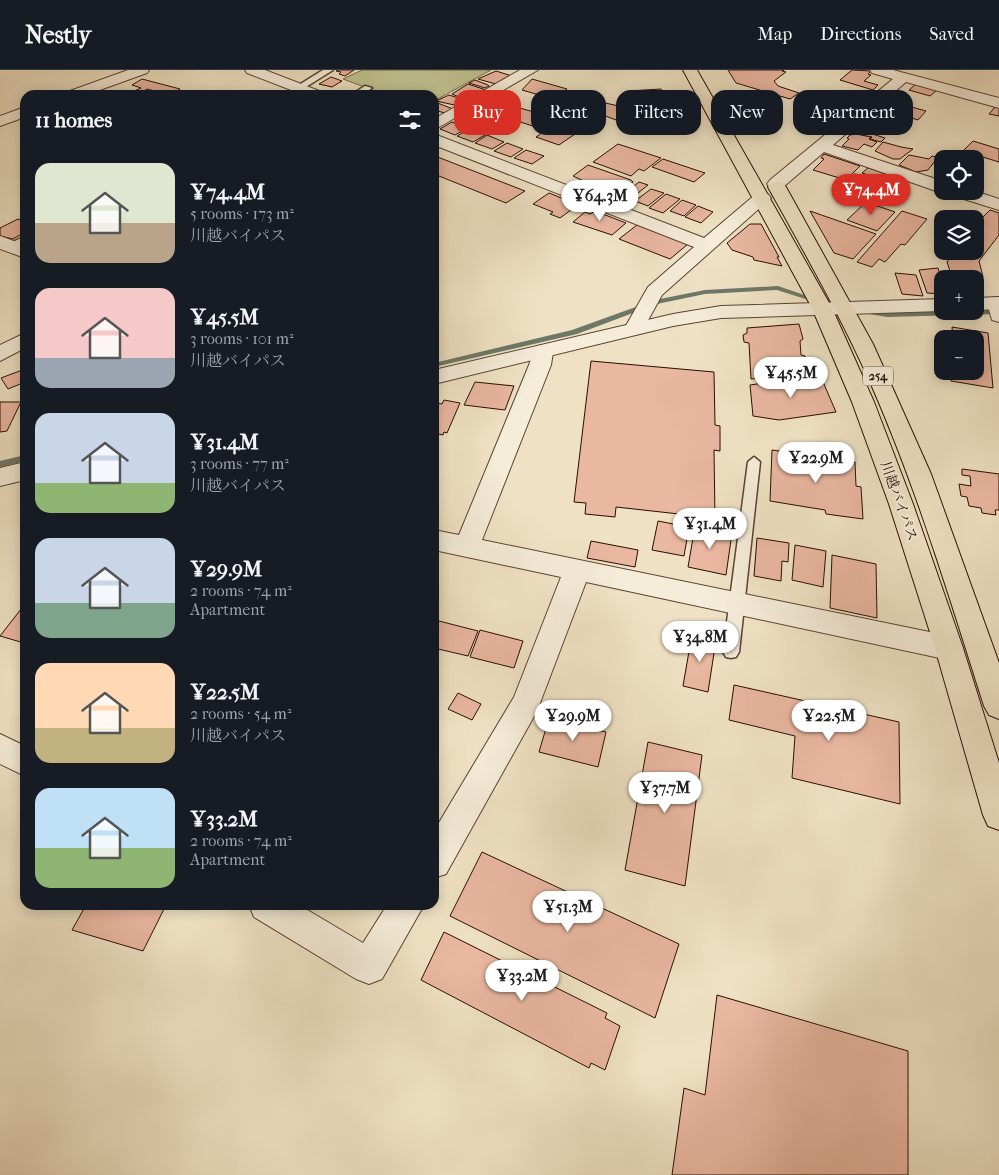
<!DOCTYPE html>
<meta charset="utf-8">
<style>
:root{--surface:#171b24;--page:#242831;--text:#f1f3f6;--muted:#9ea1a6;--line:#363941;--accent:#d93025}
body{margin:0;font-family:"IM FELL French Canon","Noto Serif JP",serif;background:var(--page);color:var(--text);height:100vh;display:flex;flex-direction:column;font-size:19px;white-space:nowrap}
*{box-sizing:border-box;margin:0}
p{font-size:16px;color:var(--muted)}
.icon{flex:none;width:28px;height:28px;fill:none;stroke:currentColor;stroke-width:2;stroke-linecap:round;stroke-linejoin:round}
.map{position:relative;flex:1;overflow:hidden}
.panel{position:absolute;left:20px;top:20px;width:419px;height:820px;display:flex;flex-direction:column;background:var(--surface);border-radius:15px;box-shadow:0 2px 12px #0003}
.panel>*{flex:none}
.banner{position:absolute;left:454px;top:20px;width:470px;height:45px;display:flex;gap:10px}
.fabs{position:absolute;left:934px;top:80px;display:grid;gap:10px}
.fabs a{display:grid;place-items:center;width:50px;height:50px;border-radius:10px;background:var(--surface);box-shadow:0 2px 12px #0003;font-size:25px}
.price{position:absolute;translate:-50% -42px;padding:0 11px;border-radius:18px;background:#fff;color:#222;font-size:16px;line-height:32px;filter:drop-shadow(0 1px 2px #0008)}
.price::after{content:'';position:absolute;left:50%;top:30px;width:15px;height:11px;margin-left:-8px;background:inherit;clip-path:polygon(0 0,100% 0,50% 100%)}
.price.on{background:var(--accent);color:#fff}
ul{padding:0;list-style:none}
li{display:flex;align-items:center;gap:15px;height:125px;padding:0 15px}
li span{display:grid;place-items:center;flex:none;width:140px;height:100px;border-radius:15px;color:#555}
li>.icon{margin-inline-start:auto}
span .icon{width:60px;height:60px;fill:#fffc;stroke-width:1}
li b{font-size:21px}
h2{display:flex;justify-content:space-between;align-items:center;height:60px;padding:0 15px;font-size:21px}
.chip{padding:0 18px;border-radius:15px;background:var(--surface);box-shadow:0 2px 12px #0003;font-size:18px;line-height:45px}
.chip.on{background:var(--accent);color:#fff}
header{display:flex;align-items:center;gap:30px;box-sizing:border-box;height:70px;padding:0 25px;background:var(--surface);border-bottom:1px solid var(--line)}
header strong{font-size:24px}
nav{display:flex;gap:28px;margin-inline-start:auto;font-size:18px}
.map>svg:first-child{display:block}
</style>
<header>
<strong>Nestly</strong>
<nav><a>Map</a><a>Directions</a><a>Saved</a></nav>
</header>
<div class="map">
<svg width="999" height="1105" viewBox="0 0 999 1105">
<rect width="100%" height="100%" fill="#efe2c4"/>
<filter id="stains"><feTurbulence type="fractalNoise" baseFrequency=".004" numOctaves="4"/><feColorMatrix values="0 0 0 0 .2 0 0 0 0 .09 0 0 0 0 .02 0 0 0 .5 -.17"/></filter>
<radialGradient id="worn" r=".72"><stop offset=".6" stop-color="#630" stop-opacity="0"/><stop offset="1" stop-color="#630" stop-opacity=".3"/></radialGradient>
<!-- green -->
<polygon fill="#bfc290" stroke="#746849" points="362,0 491,0 434,31 434,25 386,25 343,9"/>
<g fill="none" stroke-linecap="round" stroke-linejoin="round">
<!-- stream -->
<g fill="#6d7869" fill-rule="evenodd">
<polygon points="778,216 822,231 818,233 777,220 705,224 657,234 577,264 434,297 434,293 572,260 655,230 705,220"/>
<polygon points="863,239 887,243 999,240 999,244 887,247 863,243"/>
<polygon points="25,385 25,391 0,397 0,391"/>
</g>
</g>
<!-- building -->
<g fill="#eab7a1" stroke="#280e02">
<polygon points="338,0 354,0 345,6 339,4 341,2 336,1"/>
<polygon points="728,0 784,0 782,1 786,2 774,11 778,16 799,23 790,29 736,13"/>
<polygon points="852,0 871,1 868,4 871,5 864,11 878,15 873,20 840,10"/>
<polygon points="496,1 512,6 496,14 478,9"/>
<polygon points="331,7 342,11 332,17 319,14"/>
<polygon points="142,9 180,19 172,24 176,25 153,25 158,22 147,19 141,23 149,25 125,25 141,18 132,15"/>
<polygon points="532,9 567,19 562,23 567,24 557,30 522,20"/>
<polygon points="475,10 488,15 489,16 485,18 469,13"/>
<polygon points="468,14 486,20 470,26 464,24 459,27 452,24"/>
<polygon points="916,14 937,20 930,26 909,20"/>
<polygon points="661,19 667,30 633,32 628,21"/>
<polygon points="449,25 468,31 459,36 436,31"/>
<polygon points="565,26 576,27 586,33 567,45 548,40"/>
<polygon points="683,29 694,33 694,40 679,51 690,55 680,62 650,53"/>
<polygon points="435,32 453,39 445,43 434,40"/>
<polygon points="601,32 623,37 646,44 632,56 587,39"/>
<polygon points="897,33 926,41 918,50 889,41"/>
<polygon points="512,36 545,45 542,48 552,51 539,58 505,47 510,44 504,42"/>
<polygon points="996,36 999,37 999,46 989,44"/>
<polygon points="566,47 588,55 559,75 536,67"/>
<polygon points="452,52 467,58 455,65 440,59"/>
<polygon points="469,59 485,65 473,72 457,66"/>
<polygon points="863,61 885,68 881,72 870,69 872,67 859,65"/>
<polygon points="856,64 871,67 869,69 877,72 872,77 864,74 858,80 842,76 849,69 847,68 850,65"/>
<polygon points="487,65 504,72 492,79 475,73"/>
<polygon points="973,71 999,79 999,92 963,81"/>
<polygon points="883,72 901,77 913,79 900,89 893,89 875,81"/>
<polygon points="507,73 523,79 511,87 494,81"/>
<polygon points="618,74 661,88 644,101 639,99 631,106 593,92"/>
<polygon points="526,80 544,86 532,94 514,88"/>
<polygon points="824,84 860,96 846,110 813,100 824,89 821,88"/>
<polygon points="909,85 929,89 932,86 943,89 942,93 935,91 928,100 916,102 899,95"/>
<polygon points="435,86 525,121 506,133 434,104"/>
<polygon points="663,89 705,103 694,112 652,97"/>
<polygon points="588,95 631,110 633,112 608,129 589,122 596,117 573,106"/>
<polygon points="868,98 896,107 891,113 862,103"/>
<polygon points="854,104 863,105 875,109 867,117 848,111"/>
<polygon points="878,111 895,118 883,130 870,126 876,120 870,118"/>
<polygon points="639,112 648,115 638,123 629,120"/>
<polygon points="651,119 664,123 648,136 635,131"/>
<polygon points="549,123 574,133 571,135 575,137 560,148 550,144 553,142 533,134"/>
<polygon points="666,124 680,129 663,143 649,138"/>
<polygon points="682,130 696,135 684,146 670,141"/>
<polygon points="866,132 895,142 877,161 847,150"/>
<polygon points="698,136 713,142 701,153 685,147"/>
<polygon points="990,140 999,143 999,165 979,191 983,207 951,204 947,192 953,184 949,183 975,181 975,155"/>
<polygon points="595,141 626,153 612,165 573,152 585,142 590,144"/>
<polygon points="810,141 876,164 853,189 834,183"/>
<polygon points="902,141 927,149 905,175 901,174 885,192 879,189 872,197 857,192"/>
<polygon points="18,149 25,152 25,162 13,169 0,166 0,158"/>
<polygon points="750,154 761,154 779,187 777,187 782,196 754,190 753,187 732,180 727,173"/>
<polygon points="637,155 688,174 670,189 619,169"/>
<polygon points="938,198 942,210 942,224 927,223 919,200"/>
<polygon points="895,203 916,205 923,226 902,224"/>
<polygon points="799,254 803,269 800,271 801,285 805,286 806,294 803,294 804,304 751,309 749,273 744,272 743,265 747,263 747,258"/>
<polygon points="952,257 988,263 993,318 951,311 951,301 975,301 975,269 953,269"/>
<polygon points="591,291 714,302 715,355 720,356 720,381 714,380 715,448 616,437 615,447 585,444 586,433 574,432"/>
<polygon points="25,299 25,312 8,319 1,308"/>
<polygon points="820,305 836,342 779,350 753,346 750,315"/>
<polygon points="475,312 514,316 505,340 464,335"/>
<polygon points="444,330 460,333 447,363 444,362 443,365 434,363 434,335 435,333 442,334"/>
<polygon points="0,332 21,332 7,361 0,362"/>
<polygon points="772,380 855,392 856,416 861,417 863,449 826,444 825,440 770,431"/>
<polygon points="962,399 999,404 999,440 995,440 996,445 982,443 981,438 969,436 967,427 961,426 959,414 971,416 970,406 962,405"/>
<polygon points="658,451 689,457 684,486 652,480"/>
<polygon points="695,456 732,463 726,505 688,497"/>
<polygon points="757,468 789,473 788,492 782,491 781,511 754,506"/>
<polygon points="591,471 638,480 635,497 587,488"/>
<polygon points="795,475 826,481 823,517 792,510"/>
<polygon points="832,485 876,494 877,548 830,538"/>
<polygon points="25,534 25,571 24,573 0,566"/>
<polygon points="439,551 478,561 468,586 434,578 434,563"/>
<polygon points="480,560 523,571 514,598 470,587"/>
<polygon points="692,564 716,570 708,622 683,616"/>
<polygon points="734,615 899,652 900,734 792,708 795,666 729,650"/>
<polygon points="458,623 481,634 472,650 448,639"/>
<polygon points="549,648 606,662 598,697 539,682"/>
<polygon points="648,672 702,685 685,816 625,800"/>
<polygon points="482,782 679,874 655,948 450,846"/>
<polygon points="86,835 166,835 143,881 72,860"/>
<polygon points="444,862 607,943 605,948 620,956 605,1000 591,993 589,998 421,910"/>
<polygon points="717,925 908,981 908,1105 672,1105 684,1018 705,1025"/>
</g>
<g fill="none" stroke-linecap="round" stroke-linejoin="round">
<defs>
<g id="service">
<polygon points="323,0 333,0 301,20 294,18"/>
<polygon points="365,16 372,18 361,25 351,25"/>
<polygon points="25,166 25,173 10,179 5,176"/>
<polygon points="754,387 760,392 739,582 736,587 731,588 726,587 723,582 748,392"/>
</g>
<g id="minor">
<polygon points="128,0 149,0 147,3 86,25 65,25 67,22"/>
<polygon points="245,0 265,0 322,22 324,25 304,25 247,3"/>
<polygon points="520,0 538,0 434,60 434,49"/>
<polygon points="870,0 893,0 999,28 999,38 906,12 833,75 942,111 942,121 946,121 936,121 824,82 782,118 770,118 767,114 770,110 893,9 872,3"/>
<polygon points="25,37 25,47 0,56 0,46"/>
<polygon points="434,64 704,168 756,124 768,124 771,128 662,225 641,263 634,265 627,263 624,259 648,217 694,177 434,75"/>
<polygon points="949,121 975,121 999,129 999,140 951,125"/>
<polygon points="0,166 25,175 25,188 0,179"/>
<polygon points="997,227 999,228 999,252 992,250 987,233 990,229"/>
<polygon points="25,263 25,278 0,291 0,275"/>
<polygon points="542,275 549,277 553,282 551,295 482,470 949,566 959,570 963,578 959,586 949,590 586,512 537,641 446,804 434,808 434,761 514,627 561,507 434,480 434,460 459,465 529,295 535,277"/>
<polygon points="0,664 25,676 25,706 0,694"/>
<polygon points="249,835 299,835 363,873 387,835 424,835 382,909 369,914 356,909 254,847"/>
</g>
<g id="tertiary">
<polygon points="999,227 999,239 975,240 975,228"/>
<polygon points="942,229 942,241 721,248 673,256 434,314 434,300 673,244 721,236"/>
<polygon points="25,392 25,410 0,416 0,398"/>
</g>
<g id="trunk">
<polygon points="683,0 697,0 832,238 874,332 913,434 963,578 999,693 999,760 988,756 983,745 935,578 889,434 852,332 812,238"/>
<path d="M 777,112 L 783,113 L 786,117 L 873,274 L 931,404 L 999,593 L 999,649 L 989,645 L 984,636 C 948,523 914,409 865,301 C 836,238 802,178 768,117 L 771,113 Z"/>
</g>
</defs>
<!-- service casing -->
<use href="#service" stroke="#5a4332" stroke-width="3"/>
<!-- minor casing -->
<use href="#minor" stroke="#5a4332" stroke-width="2"/>
<!-- tertiary casing -->
<use href="#tertiary" stroke="#5a4332" stroke-width="2"/>
<!-- trunk casing -->
<use href="#trunk" stroke="#280e02" stroke-width="2"/>
<!-- service -->
<use href="#service" fill="#f5ecd9" fill-rule="evenodd"/>
<!-- minor -->
<use href="#minor" fill="#f5ecd9" fill-rule="evenodd"/>
<!-- tertiary -->
<use href="#tertiary" fill="#f5ecd9" fill-rule="evenodd"/>
<!-- trunk -->
<use href="#trunk" fill="#efe2c4" fill-rule="evenodd"/>
</g>
<g text-anchor="middle" dominant-baseline="central" stroke-width="4" stroke-linejoin="round" paint-order="stroke">
<!-- shield labels -->
<rect fill="#f5ecd9" stroke="#665142" stroke-width="1" x="863" y="296.5" width="30" height="19" rx="4"/>
<g font-size="12" font-weight="bold" fill="#280e02">
<text x="878" y="306">254</text>
</g>
<!-- street labels -->
<g font-size="14" fill="#280e02" stroke="#f5ecd9">
<text transform="translate(899 431) rotate(70)">川越バイパス</text>
</g>
</g>
<rect width="100%" height="100%" filter="url(#stains)"/>
<rect width="100%" height="100%" fill="url(#worn)"/>
</svg>
<div class="fabs">
<a><svg class="icon" aria-label="locate" viewBox="0 0 24 24"><circle cx="12" cy="12" r="6"/><path d="M12 2v4M12 18v4M2 12h4M18 12h4"/></svg></a>
<a><svg class="icon" aria-label="layers" viewBox="0 0 24 24"><path d="M12 4l9 5-9 5-9-5zM3 14l9 5 9-5"/></svg></a>
<a>+</a>
<a>−</a>
</div>
<b class="price on" style="left:871px;top:146px">¥74.4M</b>
<b class="price" style="left:600px;top:152px">¥64.3M</b>
<b class="price" style="left:791px;top:329px">¥45.5M</b>
<b class="price" style="left:816px;top:414px">¥22.9M</b>
<b class="price" style="left:710px;top:480px">¥31.4M</b>
<b class="price" style="left:700px;top:593px">¥34.8M</b>
<b class="price" style="left:573px;top:672px">¥29.9M</b>
<b class="price" style="left:829px;top:672px">¥22.5M</b>
<b class="price" style="left:665px;top:744px">¥37.7M</b>
<b class="price" style="left:568px;top:863px">¥51.3M</b>
<b class="price" style="left:522px;top:932px">¥33.2M</b>
<div class="banner">
<a class="chip on">Buy</a>
<a class="chip">Rent</a>
<a class="chip">Filters</a>
<a class="chip">New</a>
<a class="chip">Apartment</a>
</div>
<section class="panel">
<h2>11 homes<svg class="icon" aria-label="filters" viewBox="0 0 24 24"><path d="M4 7h16M4 17h16"/><circle cx="9" cy="7" r="2"/><circle cx="15" cy="17" r="2"/></svg></h2>
<ul>
<li><span style="background:linear-gradient(#dfe7d0 60%,#b9a48a 0)"><svg class="icon" aria-label="home" viewBox="0 0 24 24"><path d="M3 11l9-7 9 7M6 9v11h12V9"/></svg></span><div><b>¥74.4M</b><p>5 rooms · 173 m²</p><p>川越バイパス</p></div></li>
<li><span style="background:linear-gradient(#f6c9c9 70%,#9aa5b1 0)"><svg class="icon" aria-label="home" viewBox="0 0 24 24"><path d="M3 11l9-7 9 7M6 9v11h12V9"/></svg></span><div><b>¥45.5M</b><p>3 rooms · 101 m²</p><p>川越バイパス</p></div></li>
<li><span style="background:linear-gradient(#c9d6e8 70%,#8fb573 0)"><svg class="icon" aria-label="home" viewBox="0 0 24 24"><path d="M3 11l9-7 9 7M6 9v11h12V9"/></svg></span><div><b>¥31.4M</b><p>3 rooms · 77 m²</p><p>川越バイパス</p></div></li>
<li><span style="background:linear-gradient(#c9d6e8 65%,#7fa58c 0)"><svg class="icon" aria-label="home" viewBox="0 0 24 24"><path d="M3 11l9-7 9 7M6 9v11h12V9"/></svg></span><div><b>¥29.9M</b><p>2 rooms · 74 m²</p><p>Apartment</p></div></li>
<li><span style="background:linear-gradient(#ffd9b3 65%,#c2b280 0)"><svg class="icon" aria-label="home" viewBox="0 0 24 24"><path d="M3 11l9-7 9 7M6 9v11h12V9"/></svg></span><div><b>¥22.5M</b><p>2 rooms · 54 m²</p><p>川越バイパス</p></div></li>
<li><span style="background:linear-gradient(#bfe0f5 60%,#8fb573 0)"><svg class="icon" aria-label="home" viewBox="0 0 24 24"><path d="M3 11l9-7 9 7M6 9v11h12V9"/></svg></span><div><b>¥33.2M</b><p>2 rooms · 74 m²</p><p>Apartment</p></div></li>
</ul>
</section>
</div>
